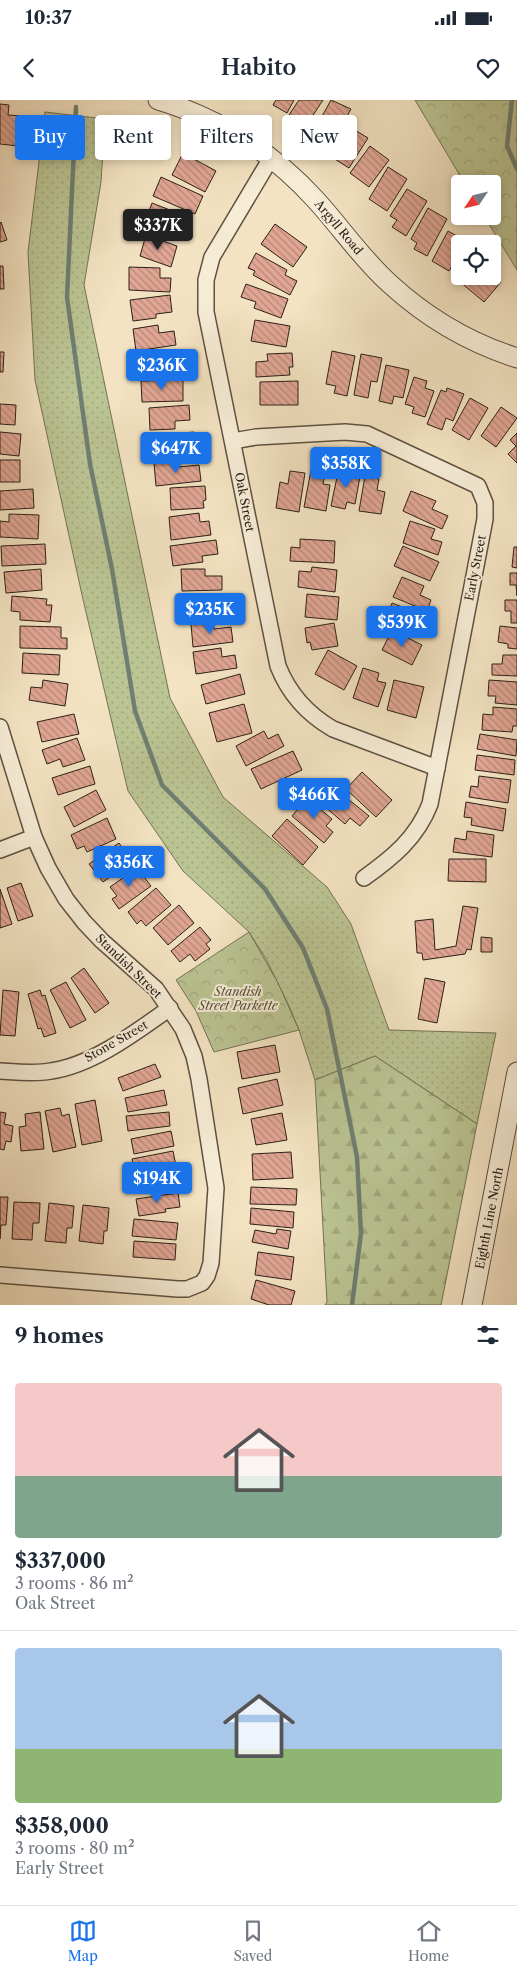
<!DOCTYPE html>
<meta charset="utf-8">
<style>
:root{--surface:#fff;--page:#f2f2f3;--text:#1f2937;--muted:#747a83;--line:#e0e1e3;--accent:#1a73e8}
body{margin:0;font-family:"Libre Caslon Text",serif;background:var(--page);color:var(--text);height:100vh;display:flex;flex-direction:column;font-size:19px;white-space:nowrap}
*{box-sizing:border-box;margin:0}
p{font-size:16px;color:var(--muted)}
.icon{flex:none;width:28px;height:28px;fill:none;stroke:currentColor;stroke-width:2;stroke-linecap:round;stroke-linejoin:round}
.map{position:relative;height:1205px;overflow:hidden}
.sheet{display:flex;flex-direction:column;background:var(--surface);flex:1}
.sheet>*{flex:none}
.guide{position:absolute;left:15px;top:15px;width:488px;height:45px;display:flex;gap:10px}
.needle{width:32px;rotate:235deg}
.tools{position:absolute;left:451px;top:75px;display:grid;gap:10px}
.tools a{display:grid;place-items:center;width:50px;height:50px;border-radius:5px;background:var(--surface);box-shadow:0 2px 8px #0003;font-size:25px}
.price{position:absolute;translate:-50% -42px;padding:0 11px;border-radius:5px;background:var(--accent);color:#fff;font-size:16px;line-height:32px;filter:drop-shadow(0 1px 2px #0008)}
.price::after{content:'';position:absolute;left:50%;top:30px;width:15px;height:11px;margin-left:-8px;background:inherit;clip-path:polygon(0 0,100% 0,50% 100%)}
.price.on{background:#222;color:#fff}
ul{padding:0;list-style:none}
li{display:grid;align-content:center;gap:10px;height:265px;padding:0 15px}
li+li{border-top:1px solid var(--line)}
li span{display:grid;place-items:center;height:155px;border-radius:5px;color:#555}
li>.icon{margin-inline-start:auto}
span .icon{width:90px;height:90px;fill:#fffc;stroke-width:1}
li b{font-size:21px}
h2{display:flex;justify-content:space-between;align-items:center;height:60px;padding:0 15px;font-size:21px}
.tag{padding:0 18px;border-radius:5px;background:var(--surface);box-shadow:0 2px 8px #0003;font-size:18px;line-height:45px}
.tag.on{background:var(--accent);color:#fff}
.status{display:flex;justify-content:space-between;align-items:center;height:35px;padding:0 25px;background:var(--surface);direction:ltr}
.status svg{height:14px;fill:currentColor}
header{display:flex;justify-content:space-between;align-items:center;height:65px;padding:0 15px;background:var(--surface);font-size:22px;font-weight:600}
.tabs{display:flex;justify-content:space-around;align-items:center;height:70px;border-top:1px solid var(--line);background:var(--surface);font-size:14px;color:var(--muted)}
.tabs a{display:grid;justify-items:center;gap:2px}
.tabs .on{color:var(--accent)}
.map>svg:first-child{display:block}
</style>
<div class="status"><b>10:37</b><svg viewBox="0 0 49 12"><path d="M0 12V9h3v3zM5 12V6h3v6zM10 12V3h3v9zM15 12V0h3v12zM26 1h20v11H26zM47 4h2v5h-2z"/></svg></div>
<header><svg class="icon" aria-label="back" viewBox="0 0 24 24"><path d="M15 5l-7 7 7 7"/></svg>Habito<svg class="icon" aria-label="heart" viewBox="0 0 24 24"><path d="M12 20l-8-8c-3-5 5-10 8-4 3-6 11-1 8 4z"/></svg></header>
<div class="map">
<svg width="517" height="1205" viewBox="0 0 517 1205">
<defs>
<pattern id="grass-dots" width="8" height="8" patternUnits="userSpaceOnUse" patternTransform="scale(1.25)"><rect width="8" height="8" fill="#bbc493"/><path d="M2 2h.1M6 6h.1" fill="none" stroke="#a1a87e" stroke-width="1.8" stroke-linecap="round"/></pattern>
<pattern id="forest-firs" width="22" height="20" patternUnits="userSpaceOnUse" patternTransform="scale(1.25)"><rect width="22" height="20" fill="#bbc493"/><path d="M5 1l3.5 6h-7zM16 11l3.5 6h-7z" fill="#a1a87e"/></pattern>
<pattern id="park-crowns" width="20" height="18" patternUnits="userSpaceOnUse" patternTransform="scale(1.25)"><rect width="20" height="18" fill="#bbc493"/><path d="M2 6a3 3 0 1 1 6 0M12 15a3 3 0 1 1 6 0" fill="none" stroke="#a1a87e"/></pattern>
<pattern id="building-back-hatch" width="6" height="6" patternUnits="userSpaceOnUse" patternTransform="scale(1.25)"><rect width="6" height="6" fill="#e1a694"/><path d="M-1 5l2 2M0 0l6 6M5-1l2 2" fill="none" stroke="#b78778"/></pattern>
</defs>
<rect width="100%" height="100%" fill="#f3e3c2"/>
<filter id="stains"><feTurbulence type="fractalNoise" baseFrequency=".004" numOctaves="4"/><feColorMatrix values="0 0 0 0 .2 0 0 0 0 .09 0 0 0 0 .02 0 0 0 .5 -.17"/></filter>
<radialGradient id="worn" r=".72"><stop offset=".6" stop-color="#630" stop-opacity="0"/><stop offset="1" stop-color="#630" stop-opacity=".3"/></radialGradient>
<!-- grass -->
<polygon fill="url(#grass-dots)" stroke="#747256" points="45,12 105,19 101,82 84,185 170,598 223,697 327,787 351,824 389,930 496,933 477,1024 375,956 315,980 299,930 289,906 266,859 249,832 183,771 128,691 82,495 35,280 28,152"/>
<!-- forest -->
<polygon fill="url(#forest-firs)" stroke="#747256" points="375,956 477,1024 441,1205 325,1205 327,1202 315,980"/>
<!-- park -->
<g fill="url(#park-crowns)" stroke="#747256">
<polygon points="415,0 517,0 517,170 484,116 492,116 492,84 465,84"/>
<polygon points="249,832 278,883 299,930 214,952 196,911 176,880"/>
</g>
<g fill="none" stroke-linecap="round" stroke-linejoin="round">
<!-- stream -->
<g stroke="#6f7f73" stroke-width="4.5">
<polyline points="512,0 507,46 517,69"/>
<polyline points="76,7 67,197 90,364 112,469 135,611 162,685 265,789 303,848 327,909 357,1057 361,1133 352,1205"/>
</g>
</g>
<!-- building -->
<g fill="url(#building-back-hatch)" stroke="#2c2018">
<polygon points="276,0 294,0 287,13 273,5"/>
<polygon points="299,0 323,0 304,29 287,18"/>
<polygon points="331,0 351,9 328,50 309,40"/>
<polygon points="0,4 9,5 8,15 21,16 18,46 0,44"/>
<polygon points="348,26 368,38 349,68 330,56"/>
<polygon points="370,46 389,60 369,87 350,73"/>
<polygon points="183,53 216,71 205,92 172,75"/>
<polygon points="388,67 407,79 387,111 369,99"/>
<polygon points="161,77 203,96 195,114 153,96"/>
<polygon points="407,89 427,101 406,136 392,127 397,120 390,116"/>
<polygon points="152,103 180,114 177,121 189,126 183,140 144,124"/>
<polygon points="428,108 447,119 427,156 414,149 417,143 411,139"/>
<polygon points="1,122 7,140 0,142 0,123"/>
<polygon points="275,124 307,147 293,167 261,144"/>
<polygon points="448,131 466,141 464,144 460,144 460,151 449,171 432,161"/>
<polygon points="146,135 177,146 171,167 140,156"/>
<polygon points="256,153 287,170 285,175 297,181 290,195 253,175 255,171 248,168"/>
<polygon points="0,166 3,166 4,189 0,189"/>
<polygon points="129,167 160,168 160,178 171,178 170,192 129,190"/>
<polygon points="460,168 460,176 492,176 492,175 501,182 484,202 453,176"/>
<polygon points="246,184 288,199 281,218 254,208 256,202 241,197"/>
<polygon points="170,195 172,212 156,214 156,218 133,221 130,200"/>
<polygon points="255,220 290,226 286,247 251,241"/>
<polygon points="158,225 159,233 174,231 176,245 136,251 133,229"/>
<polygon points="178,250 180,270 138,274 136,255"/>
<polygon points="332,251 355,256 347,296 334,293 336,286 326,284"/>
<polygon points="0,252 4,252 3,272 0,272"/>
<polygon points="292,253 293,267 289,267 290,275 256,277 256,262 268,261 267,254"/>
<polygon points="361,254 382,258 377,282 371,281 368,298 354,295"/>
<polygon points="386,265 409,270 403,298 394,296 392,304 379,301"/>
<polygon points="414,277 427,281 425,288 434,291 425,317 412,313 414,307 405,304"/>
<polygon points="183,280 183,301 142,302 141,281"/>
<polygon points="298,281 298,305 260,305 260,282"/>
<polygon points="447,288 464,294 453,321 446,318 442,330 427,324 441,290 446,292"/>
<polygon points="470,298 488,308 469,340 452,330"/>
<polygon points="0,304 16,305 15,325 0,324"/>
<polygon points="189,305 190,320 175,321 175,329 150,330 149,308"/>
<polygon points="501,307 517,318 496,347 481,336"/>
<polygon points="0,332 21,334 19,356 0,354"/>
<polygon points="194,332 195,351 152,355 150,336"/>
<polygon points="517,333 517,363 508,354 516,346 510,340"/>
<rect x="0" y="360" width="20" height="22"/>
<polygon points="177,360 178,367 199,365 201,381 156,386 154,363"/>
<polygon points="347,368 361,371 355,404 347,402 345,409 331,406 337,377 345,379"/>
<polygon points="311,370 325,373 323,384 330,385 326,411 304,407"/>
<polygon points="290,371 305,373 299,412 276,408 280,382 288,384"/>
<polygon points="365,376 379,379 377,390 385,392 381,414 359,411"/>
<polygon points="205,386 206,400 203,401 204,408 171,410 170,388"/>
<polygon points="33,389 34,408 0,410 0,391"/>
<polygon points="411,391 436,401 432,409 448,416 442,429 403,411"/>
<polygon points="199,413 200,422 209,421 211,435 171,440 169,417"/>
<polygon points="9,414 39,415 38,439 0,437 0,421 9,422"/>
<polygon points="410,421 435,429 431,439 442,442 438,455 403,443"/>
<polygon points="300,439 335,441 334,463 290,461 291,447 300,448"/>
<polygon points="216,440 218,454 202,456 203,462 173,466 170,446"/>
<polygon points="45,444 46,464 2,466 1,446"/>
<polygon points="403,446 439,462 430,481 394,466"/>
<polygon points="514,447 517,447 517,468 512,467"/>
<polygon points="312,467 337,470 335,492 298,487 299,471 311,472"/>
<polygon points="41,469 42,490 6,493 4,472"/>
<polygon points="181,469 205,469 205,476 222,476 222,490 182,491"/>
<polygon points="510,473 517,473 517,496 516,485 510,485"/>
<polygon points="402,477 424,486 420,495 431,500 427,511 393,497"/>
<polygon points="226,494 227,508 213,509 213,517 189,518 188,496"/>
<polygon points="307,494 339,497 337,520 305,517"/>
<polygon points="12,496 47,499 46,505 52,505 50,522 20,520 20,512 11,511"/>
<polygon points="505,500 517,500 517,523 511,523 511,511 505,511"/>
<polygon points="392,503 428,517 423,531 416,528 413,535 384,523"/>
<polygon points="213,521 214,529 231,527 233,542 193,547 191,524"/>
<polygon points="334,523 338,546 312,550 310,542 307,543 305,528"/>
<polygon points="20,526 61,527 61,538 67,538 67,549 20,548"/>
<polygon points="500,526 517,528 517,549 508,548 508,544 498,542"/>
<polygon points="392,530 422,545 412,565 382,550"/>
<polygon points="221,548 222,557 235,555 237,568 196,574 193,552"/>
<polygon points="328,550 357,566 344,590 315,574"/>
<polygon points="23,553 60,555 59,575 22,573"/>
<polygon points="503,555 517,555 517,576 492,575 492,564 502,564"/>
<polygon points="363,568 379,573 377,581 386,583 378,607 353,598"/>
<polygon points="240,574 245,594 206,604 201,585"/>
<polygon points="43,580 68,584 65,606 29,600 31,587 42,588"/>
<polygon points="394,580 424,587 416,618 387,610"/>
<polygon points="489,580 517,582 517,605 495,603 496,596 488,596"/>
<polygon points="244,604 252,633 217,642 209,613"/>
<polygon points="493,607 517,609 517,626 513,626 512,632 482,630 483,614 493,615"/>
<polygon points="74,614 79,634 42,642 37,622"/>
<polygon points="264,631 268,639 278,634 284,646 246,666 236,646"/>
<polygon points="480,634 517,640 516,656 477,649"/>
<polygon points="77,638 85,660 63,667 60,659 47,664 42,650"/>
<polygon points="293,651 302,670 261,689 251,669"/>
<polygon points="477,655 515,660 514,675 475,670"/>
<polygon points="90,666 95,684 58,695 52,678"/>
<polygon points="362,672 392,700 376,717 346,689"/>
<polygon points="479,676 511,680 508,703 469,697 471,686 478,687"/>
<polygon points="96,690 106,710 74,727 64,707"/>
<polygon points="337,690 369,716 360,726 350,718 345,724 324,706"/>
<polygon points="307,698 332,719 326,726 333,732 324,743 292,716"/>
<polygon points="466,702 506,709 503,731 471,725 472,718 464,717"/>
<polygon points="107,718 116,739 87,752 84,746 77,749 71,735"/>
<polygon points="287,719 318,747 303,765 272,736"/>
<polygon points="467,731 494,735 492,757 453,752 455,738 466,740"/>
<polygon points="119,743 132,762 103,782 89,764"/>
<polygon points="449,759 486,759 486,782 448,781"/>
<polygon points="137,768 151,786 119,809 112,799 117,796 110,787"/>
<polygon points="21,783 33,816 18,821 7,788"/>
<polygon points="156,788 171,805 146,826 141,820 137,824 128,812"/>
<polygon points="0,789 12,824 0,828"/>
<polygon points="179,805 194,823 168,845 153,828"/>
<polygon points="463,806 478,808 471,850 467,849 465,854 423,860 422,853 417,853 415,821 433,819 435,850 456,846"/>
<polygon points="200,827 211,840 206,844 210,849 195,861 190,854 180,862 171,851"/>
<polygon points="481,837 492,838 492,852 481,852"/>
<polygon points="84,868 109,903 95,913 71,878"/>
<polygon points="425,878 445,882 437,923 418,919"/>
<polygon points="66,882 86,920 70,928 50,890"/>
<polygon points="3,890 19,892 15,936 0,935"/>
<polygon points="40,890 42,896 45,895 56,933 44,937 41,928 38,929 28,894"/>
<polygon points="275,945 280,972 242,979 237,952"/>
<polygon points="155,964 161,977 123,991 118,978"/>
<polygon points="277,979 283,1005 243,1014 238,988"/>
<polygon points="164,990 167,1005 128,1012 125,998"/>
<polygon points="95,1000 102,1041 82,1045 75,1004"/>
<polygon points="60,1008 62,1016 69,1014 76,1047 53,1052 45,1011"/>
<polygon points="0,1012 6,1013 4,1024 13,1026 11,1042 6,1041 4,1050 0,1049"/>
<polygon points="40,1012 44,1049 21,1051 19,1027 26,1026 25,1014"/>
<polygon points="169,1012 170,1026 128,1031 126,1016"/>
<polygon points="282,1013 287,1040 256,1045 251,1019"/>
<polygon points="171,1031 174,1046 134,1054 131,1039"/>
<polygon points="173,1051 176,1066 135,1074 132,1059"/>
<polygon points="291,1052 293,1078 253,1080 252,1054"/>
<polygon points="179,1075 180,1090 138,1093 137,1078"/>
<polygon points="251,1087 297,1089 296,1105 250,1104"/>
<polygon points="178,1093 180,1107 165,1109 166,1112 139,1116 136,1099"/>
<polygon points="0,1097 8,1097 6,1125 1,1125 0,1139"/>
<polygon points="14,1102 40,1103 39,1123 33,1123 32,1140 12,1139"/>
<polygon points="49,1103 74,1106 72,1128 67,1128 66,1143 45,1141"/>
<polygon points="83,1105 109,1108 107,1131 104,1131 103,1144 79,1141"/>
<polygon points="251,1108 294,1112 293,1128 250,1124"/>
<polygon points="134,1119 178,1123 176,1140 132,1136"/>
<polygon points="277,1129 291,1131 288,1149 252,1142 255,1130 276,1134"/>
<polygon points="134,1141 176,1144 175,1160 133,1157"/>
<polygon points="258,1152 294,1157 291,1180 255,1175"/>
<polygon points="256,1180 295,1191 291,1205 269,1205 251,1199"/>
</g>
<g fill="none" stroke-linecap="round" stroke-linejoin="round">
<defs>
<g id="minor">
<path d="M 271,58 L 212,157 L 206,180 L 206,212 L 278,566 C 289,594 307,614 333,629 L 437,668"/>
<path d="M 233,341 L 256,337 L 345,332 L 367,334 L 478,386 L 485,403 L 485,419 L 430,704 C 417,738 392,758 364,778"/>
<polyline points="0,627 34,737 48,768 66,799 84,822 102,841 156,889 183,929 194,956 199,979 216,1088 211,1163 207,1176 202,1183 187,1189 178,1189 0,1175"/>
<polyline points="0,750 34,737"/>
<path d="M 0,971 C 17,972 34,974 51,971 C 93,965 136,932 170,908"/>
</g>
<g id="tertiary">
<path d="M 158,0 C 218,18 272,52 314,98 C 340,126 361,158 390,184 C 426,217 470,243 517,258"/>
<polyline points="472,1205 517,972"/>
</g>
</defs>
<!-- minor casing -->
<use href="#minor" stroke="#5e5142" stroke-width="18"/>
<!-- tertiary casing -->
<use href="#tertiary" stroke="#5e5142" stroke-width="21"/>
<!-- minor -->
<use href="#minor" stroke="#f7edd7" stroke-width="15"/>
<!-- tertiary -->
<use href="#tertiary" stroke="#f7edd7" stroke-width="19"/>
</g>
<g text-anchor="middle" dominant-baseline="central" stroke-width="4" stroke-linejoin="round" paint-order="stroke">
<!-- street labels -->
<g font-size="12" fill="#2c2018" stroke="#f7edd7">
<text transform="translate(339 127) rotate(50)">Argyll Road</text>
<text transform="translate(245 402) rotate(79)">Oak Street</text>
<text transform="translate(475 468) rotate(-79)">Early Street</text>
<text transform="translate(129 866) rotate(44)">Standish Street</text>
<text transform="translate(116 941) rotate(-30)">Stone Street</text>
<text transform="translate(489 1118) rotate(-79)">Eighth Line North</text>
</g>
<!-- park labels -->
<g font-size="12" font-style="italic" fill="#57513d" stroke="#f7edd7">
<text x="238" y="891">Standish<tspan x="238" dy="14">Street Parkette</tspan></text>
</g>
</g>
<rect width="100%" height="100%" filter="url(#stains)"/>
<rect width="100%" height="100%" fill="url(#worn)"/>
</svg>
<div class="tools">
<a><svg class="needle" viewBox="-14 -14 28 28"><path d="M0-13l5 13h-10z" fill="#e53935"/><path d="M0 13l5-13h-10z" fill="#747a83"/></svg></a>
<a><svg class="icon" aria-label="locate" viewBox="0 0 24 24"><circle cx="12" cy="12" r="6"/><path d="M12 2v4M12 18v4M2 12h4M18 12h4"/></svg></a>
</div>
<b class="price on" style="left:158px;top:151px">$337K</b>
<b class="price" style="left:162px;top:291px">$236K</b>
<b class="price" style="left:176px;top:374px">$647K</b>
<b class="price" style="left:346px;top:389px">$358K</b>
<b class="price" style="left:210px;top:535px">$235K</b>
<b class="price" style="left:402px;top:548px">$539K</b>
<b class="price" style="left:314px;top:720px">$466K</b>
<b class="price" style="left:129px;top:788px">$356K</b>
<b class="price" style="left:157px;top:1104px">$194K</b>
<div class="guide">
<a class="tag on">Buy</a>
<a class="tag">Rent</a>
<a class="tag">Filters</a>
<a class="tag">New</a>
</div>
</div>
<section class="sheet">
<h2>9 homes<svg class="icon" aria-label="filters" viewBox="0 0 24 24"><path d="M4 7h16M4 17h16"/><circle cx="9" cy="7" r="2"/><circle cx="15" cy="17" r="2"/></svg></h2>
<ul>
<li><span style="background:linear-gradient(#f6c9c9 60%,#7fa58c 0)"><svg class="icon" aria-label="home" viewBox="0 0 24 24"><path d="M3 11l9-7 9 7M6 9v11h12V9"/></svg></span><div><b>$337,000</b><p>3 rooms · 86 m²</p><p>Oak Street</p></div></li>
<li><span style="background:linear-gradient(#a9c7e8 65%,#8fb573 0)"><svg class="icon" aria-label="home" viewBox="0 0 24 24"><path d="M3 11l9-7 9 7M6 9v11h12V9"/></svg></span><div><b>$358,000</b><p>3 rooms · 80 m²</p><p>Early Street</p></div></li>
</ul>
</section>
<nav class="tabs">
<a class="on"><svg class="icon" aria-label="map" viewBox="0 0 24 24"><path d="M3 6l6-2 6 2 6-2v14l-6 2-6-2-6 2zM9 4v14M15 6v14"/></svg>Map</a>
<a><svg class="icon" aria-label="saved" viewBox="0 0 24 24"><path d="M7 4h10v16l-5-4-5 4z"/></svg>Saved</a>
<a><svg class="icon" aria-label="home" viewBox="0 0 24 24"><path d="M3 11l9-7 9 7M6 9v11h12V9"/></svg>Home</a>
</nav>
